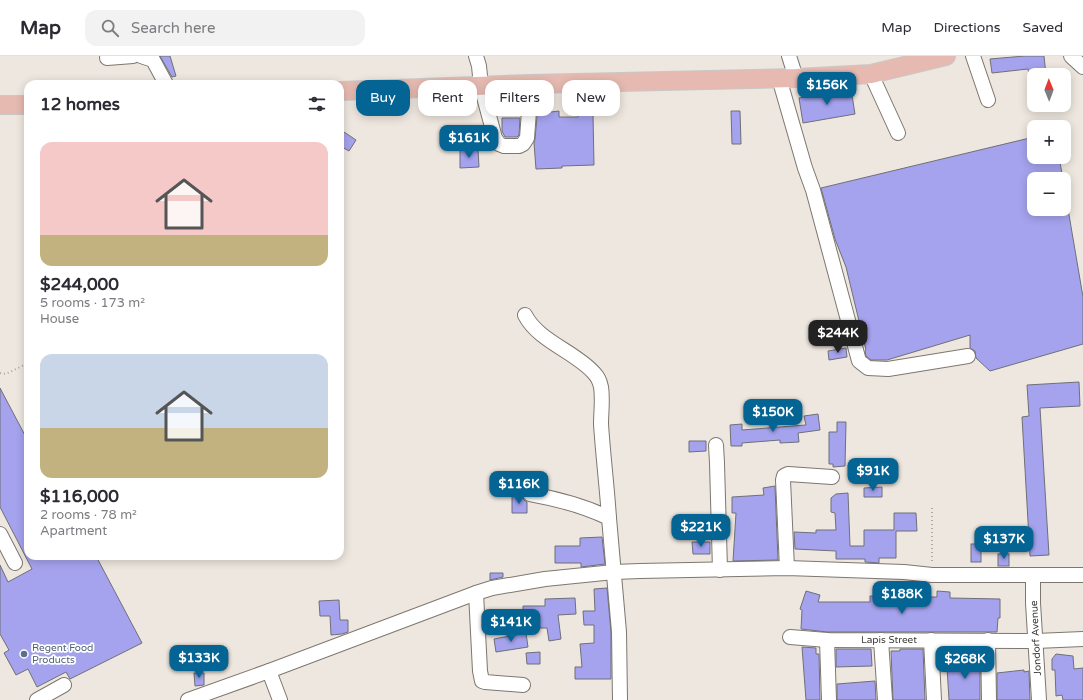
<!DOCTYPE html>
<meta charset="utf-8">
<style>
:root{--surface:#fff;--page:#f2f2f3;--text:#2b2b33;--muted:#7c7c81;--line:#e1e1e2;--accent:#046493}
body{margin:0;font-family:"Varela Round",sans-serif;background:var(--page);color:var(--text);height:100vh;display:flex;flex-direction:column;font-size:15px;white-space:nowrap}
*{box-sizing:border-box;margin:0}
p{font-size:13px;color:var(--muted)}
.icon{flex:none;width:22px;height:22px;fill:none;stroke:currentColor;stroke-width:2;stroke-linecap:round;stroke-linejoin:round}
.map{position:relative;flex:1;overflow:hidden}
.sheet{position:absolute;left:24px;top:24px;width:320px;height:480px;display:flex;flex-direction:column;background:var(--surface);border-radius:12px;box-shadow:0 2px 10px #0003}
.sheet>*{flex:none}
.guide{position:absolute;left:356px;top:24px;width:380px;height:36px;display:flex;gap:8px}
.needle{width:26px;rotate:359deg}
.controls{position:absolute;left:1027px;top:12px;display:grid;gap:8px}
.controls a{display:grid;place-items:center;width:44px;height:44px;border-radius:8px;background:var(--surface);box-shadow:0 2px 10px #0003;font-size:20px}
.price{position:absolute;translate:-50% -34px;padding:0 9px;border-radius:8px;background:var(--accent);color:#fff;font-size:13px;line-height:26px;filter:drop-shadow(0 1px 2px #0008)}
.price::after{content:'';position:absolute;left:50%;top:24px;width:12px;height:9px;margin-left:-6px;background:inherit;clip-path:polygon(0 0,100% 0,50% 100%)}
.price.on{background:#222;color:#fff}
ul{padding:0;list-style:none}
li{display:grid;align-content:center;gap:8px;height:212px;padding:0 16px}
li span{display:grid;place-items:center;height:124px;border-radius:12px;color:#555}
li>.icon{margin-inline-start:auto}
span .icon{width:72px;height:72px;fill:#fffc;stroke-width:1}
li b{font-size:17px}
h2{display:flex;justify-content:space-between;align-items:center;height:48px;padding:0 16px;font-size:17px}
.tag{padding:0 14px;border-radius:12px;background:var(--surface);box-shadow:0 2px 10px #0003;font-size:14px;line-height:36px}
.tag.on{background:var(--accent);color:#fff}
header{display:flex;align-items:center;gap:24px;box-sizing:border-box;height:56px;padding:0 20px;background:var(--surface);border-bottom:1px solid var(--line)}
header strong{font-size:19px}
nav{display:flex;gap:22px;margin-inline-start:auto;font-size:14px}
.search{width:280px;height:36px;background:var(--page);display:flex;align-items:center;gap:10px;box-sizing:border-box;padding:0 14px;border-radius:12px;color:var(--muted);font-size:15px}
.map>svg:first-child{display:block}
</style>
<header>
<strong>Map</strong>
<div class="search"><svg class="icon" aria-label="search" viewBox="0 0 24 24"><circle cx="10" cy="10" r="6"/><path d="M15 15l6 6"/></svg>Search here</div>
<nav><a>Map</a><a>Directions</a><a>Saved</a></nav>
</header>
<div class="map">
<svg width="1083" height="644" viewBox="0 0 1083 644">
<rect width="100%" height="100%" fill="#eee7df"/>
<!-- building -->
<g fill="#a5a3ed" stroke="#6f6f78">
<polygon points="160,0 170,0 176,20 172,21"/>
<polygon points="1025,0 1044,0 1046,19 1029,19 1028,13 992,17 990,3"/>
<polygon points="851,33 855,58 803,67 799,42"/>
<polygon points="578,49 599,49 600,59 593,59 594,109 562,110 562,112 536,113 534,87 535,83 538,50 551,50 551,56 559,55 559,61 578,61"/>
<polygon points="731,55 740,55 741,88 732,88"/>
<polygon points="502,62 520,62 519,79 517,81 505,81 502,75"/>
<polygon points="344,76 356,84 349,95 340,90 340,83"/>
<polygon points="1034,81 1034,101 1059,101 1063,123 1034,123 1034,153 1068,153 1083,241 1083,288 990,315 976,302 975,295 970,292 970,279 887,304 871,304 866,300 865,295 866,294 846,211 835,183 821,132"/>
<polygon points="478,93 479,111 460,112 460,94"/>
<polygon points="846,292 847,301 829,304 828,295"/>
<polygon points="1079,326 1080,350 1040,352 1049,499 1030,500 1022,361 1029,360 1027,329"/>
<polygon points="0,332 28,385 28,500 96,500 142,587 70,623 66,616 37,631 28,613 16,619 4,597 9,594 0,578 0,509 8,526 32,513 0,451"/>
<polygon points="818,358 820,374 798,377 799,386 780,387 780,384 742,387 742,390 731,390 730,369 742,368 742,374 806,369 804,360"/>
<polygon points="837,366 846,366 845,410 833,411 833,408 829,408 829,376 837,376"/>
<polygon points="689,385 706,385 706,395 689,396"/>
<polygon points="775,430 778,504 733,505 736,457 732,457 732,441 764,439 763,432"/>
<polygon points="882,431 882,441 864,441 864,432"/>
<polygon points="848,437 850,490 864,490 864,474 894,474 894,457 916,457 917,475 896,475 896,502 879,502 879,507 865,506 865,503 836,503 836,495 795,493 794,476 816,477 816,474 836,474 835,457 831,456 831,442 836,438"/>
<polygon points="512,439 522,439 524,444 527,446 527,457 512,457"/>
<polygon points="602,481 605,508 581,511 581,507 555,507 555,490 580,490 580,482"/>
<polygon points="692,486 710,486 710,498 693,498"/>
<rect x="971" y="488" width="10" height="18"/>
<rect x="998" y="498" width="11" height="12"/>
<polygon points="490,517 503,517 503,521 490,524"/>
<polygon points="607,532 611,576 611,623 575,623 575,611 582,611 580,588 594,587 594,569 584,569 583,555 595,555 594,533"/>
<polygon points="901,534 915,534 915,541 937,541 937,535 950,536 950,542 1000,543 1000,562 998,562 997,576 827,576 801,573 802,554 800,553 806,535 820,539 818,546 870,546 870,540 884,540 884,548 901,548"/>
<polygon points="575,542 576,558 558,559 561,583 549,585 547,572 523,572 523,550 545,550 545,543"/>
<polygon points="339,544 340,564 348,564 348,576 342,578 331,579 330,560 320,560 319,545"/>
<polygon points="526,577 528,591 496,596 494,583"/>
<polygon points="802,591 816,592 816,598 819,598 820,644 806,644"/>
<polygon points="836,593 871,593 872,610 836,611"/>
<polygon points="900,593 923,593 925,644 893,644 891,595 900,595"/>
<polygon points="540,596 540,608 527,608 526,597"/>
<polygon points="1056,598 1073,600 1074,613 1083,612 1083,644 1063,644 1062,639 1056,640 1055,614 1052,614 1052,603"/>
<polygon points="980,600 980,644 949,644 947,611 960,610 960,601"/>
<polygon points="1024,614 1024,616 1029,615 1030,644 997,644 997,617"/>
<polygon points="194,617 204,617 204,629 195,630"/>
<polygon points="875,625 876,644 837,644 837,628"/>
</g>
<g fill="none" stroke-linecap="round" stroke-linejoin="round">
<defs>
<g id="minor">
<polyline points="141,0 153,4 166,28"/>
<polyline points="476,0 479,10 481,30 495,82 499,88 504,90 519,90 523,88 527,82 531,28"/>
<polyline points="789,0 796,22"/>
<polyline points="973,0 988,44"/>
<polyline points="1071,0 1083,11"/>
<polyline points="107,2 133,0"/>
<polyline points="871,18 898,77"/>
<polyline points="779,22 805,112 813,134 859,305 868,312 888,313 968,300"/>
<path d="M 525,259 C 538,285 576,296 594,317 C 598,321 600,326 601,331 C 603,343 601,356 601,368 C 603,399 607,431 609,462"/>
<polyline points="716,389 717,407 720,514"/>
<path d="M 530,438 C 558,443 584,450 609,462 L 619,576 L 620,644"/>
<polyline points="0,478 15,507"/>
<polyline points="787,512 783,424 784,420 788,418 832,421"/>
<polyline points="1033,520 1033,547 1039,644"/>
<polyline points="476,537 480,615 482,625 485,626 523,629"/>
<polyline points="790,581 827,584 1036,585 1083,583"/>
<polyline points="827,584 829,644"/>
<polyline points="881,584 885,644"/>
<polyline points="931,584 934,644"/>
<polyline points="988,584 989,644"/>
<polyline points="269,615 280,644"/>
<polyline points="37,644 64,629"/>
<polyline points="188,644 269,615 476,537 492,532 545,523 614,516 640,515 787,512 904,516 932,519 1083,519"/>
</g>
<g id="major">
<polyline points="340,35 531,28 796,22 871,18 946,0"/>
<polyline points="0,49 28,49"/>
</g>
</defs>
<!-- minor casing -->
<use href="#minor" stroke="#7d776f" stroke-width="16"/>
<!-- major casing -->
<use href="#major" stroke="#c9c8c7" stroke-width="20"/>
<!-- path -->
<g stroke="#ada7a1" stroke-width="2" stroke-dasharray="1 3" stroke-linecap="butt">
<polyline points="0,317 6,318 28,307"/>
<polyline points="932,452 932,507"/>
</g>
<!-- minor -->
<use href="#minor" stroke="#fff" stroke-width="14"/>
<!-- major -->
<use href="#major" stroke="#e6bab1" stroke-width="18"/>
</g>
<!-- markers -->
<circle fill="#5c6f8a" stroke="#fff" stroke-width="1.5" cx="24" cy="598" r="4"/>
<g text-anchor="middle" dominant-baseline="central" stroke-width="3.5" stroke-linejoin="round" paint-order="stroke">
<!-- street labels -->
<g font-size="10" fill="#3e3b37" stroke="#fff">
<text transform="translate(1036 582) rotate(-93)">Jondorf Avenue</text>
<text x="889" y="584">Lapis Street</text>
</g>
<!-- service labels -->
<g font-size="10" fill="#4e5e75" stroke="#fff" text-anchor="start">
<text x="32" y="592">Regent Food<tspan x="32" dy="12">Products</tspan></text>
</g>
</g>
</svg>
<div class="controls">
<a><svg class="needle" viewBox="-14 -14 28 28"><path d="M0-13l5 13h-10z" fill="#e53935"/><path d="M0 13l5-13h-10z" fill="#7c7c81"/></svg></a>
<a>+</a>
<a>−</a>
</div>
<b class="price" style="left:827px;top:50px">$156K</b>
<b class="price" style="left:469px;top:103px">$161K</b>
<b class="price on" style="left:838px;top:298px">$244K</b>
<b class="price" style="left:773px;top:377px">$150K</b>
<b class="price" style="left:873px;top:436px">$91K</b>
<b class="price" style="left:519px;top:449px">$116K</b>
<b class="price" style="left:701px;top:492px">$221K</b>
<b class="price" style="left:1004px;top:504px">$137K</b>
<b class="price" style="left:902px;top:559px">$188K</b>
<b class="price" style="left:511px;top:587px">$141K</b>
<b class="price" style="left:199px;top:623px">$133K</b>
<b class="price" style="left:965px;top:624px">$268K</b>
<div class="guide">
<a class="tag on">Buy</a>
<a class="tag">Rent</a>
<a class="tag">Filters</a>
<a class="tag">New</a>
</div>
<section class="sheet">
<h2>12 homes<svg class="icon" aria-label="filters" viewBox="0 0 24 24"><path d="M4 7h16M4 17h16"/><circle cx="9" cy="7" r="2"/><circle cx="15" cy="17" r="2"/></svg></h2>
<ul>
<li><span style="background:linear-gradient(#f6c9c9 75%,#c2b280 0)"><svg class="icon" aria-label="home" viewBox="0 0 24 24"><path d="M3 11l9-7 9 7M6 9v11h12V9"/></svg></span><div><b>$244,000</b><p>5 rooms · 173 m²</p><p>House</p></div></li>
<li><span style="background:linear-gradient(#c9d6e8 60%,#c2b280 0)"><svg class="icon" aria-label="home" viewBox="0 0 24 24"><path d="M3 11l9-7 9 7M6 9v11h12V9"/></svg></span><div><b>$116,000</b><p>2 rooms · 78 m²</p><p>Apartment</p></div></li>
</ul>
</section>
</div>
